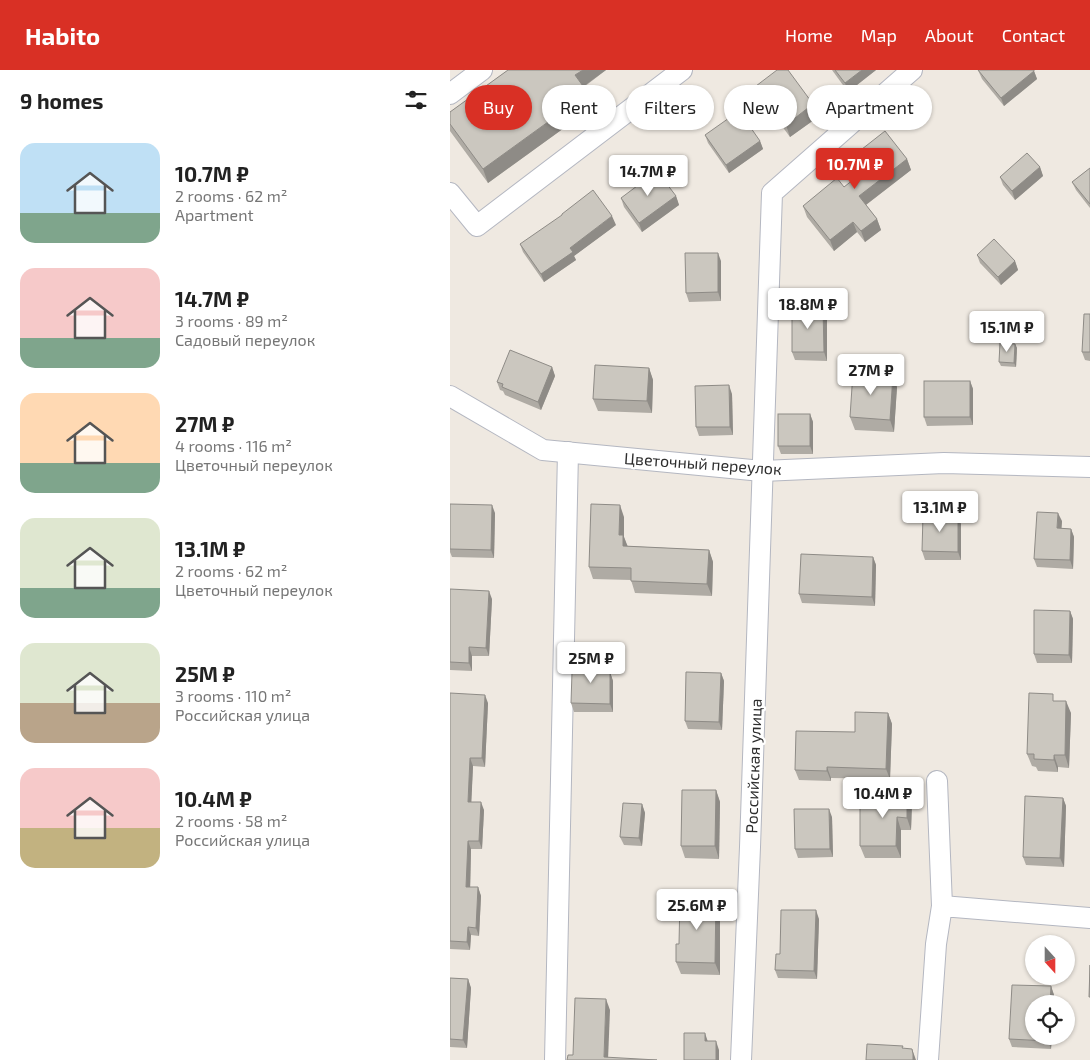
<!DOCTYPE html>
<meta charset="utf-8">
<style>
:root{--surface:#fff;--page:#f2f2f2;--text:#222;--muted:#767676;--accent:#d93025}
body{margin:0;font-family:"Exo 2",sans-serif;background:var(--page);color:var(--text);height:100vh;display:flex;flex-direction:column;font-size:19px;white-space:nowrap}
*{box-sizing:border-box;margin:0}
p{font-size:16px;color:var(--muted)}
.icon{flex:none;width:28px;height:28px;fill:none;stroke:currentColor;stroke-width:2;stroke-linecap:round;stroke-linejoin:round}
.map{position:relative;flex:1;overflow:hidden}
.panel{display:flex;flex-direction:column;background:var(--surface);width:450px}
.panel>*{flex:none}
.banner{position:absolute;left:15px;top:15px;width:475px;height:45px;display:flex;gap:10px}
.needle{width:32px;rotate:159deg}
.buttons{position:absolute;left:575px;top:865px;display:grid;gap:10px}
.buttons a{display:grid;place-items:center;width:50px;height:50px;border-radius:50%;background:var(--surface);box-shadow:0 1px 4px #0004;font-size:25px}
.price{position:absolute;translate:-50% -42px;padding:0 11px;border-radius:5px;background:#fff;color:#222;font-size:16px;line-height:32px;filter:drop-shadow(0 1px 2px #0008)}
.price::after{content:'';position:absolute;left:50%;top:30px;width:15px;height:11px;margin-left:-8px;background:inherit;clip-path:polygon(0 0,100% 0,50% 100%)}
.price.active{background:var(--accent);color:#fff}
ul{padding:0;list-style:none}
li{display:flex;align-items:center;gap:15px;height:125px;padding:0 20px}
li span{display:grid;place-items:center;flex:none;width:140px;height:100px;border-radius:15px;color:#555}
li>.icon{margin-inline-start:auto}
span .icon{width:60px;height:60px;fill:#fffc;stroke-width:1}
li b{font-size:21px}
h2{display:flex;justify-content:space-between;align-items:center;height:60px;padding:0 20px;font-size:21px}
.tag{padding:0 18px;border-radius:22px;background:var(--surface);box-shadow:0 1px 4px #0004;font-size:18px;line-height:45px}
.tag.active{background:var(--accent);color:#fff}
header{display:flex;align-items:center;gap:30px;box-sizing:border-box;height:70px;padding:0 25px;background:var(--accent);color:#fff}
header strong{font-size:24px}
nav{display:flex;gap:28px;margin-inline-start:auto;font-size:18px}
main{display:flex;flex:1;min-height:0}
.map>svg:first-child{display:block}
</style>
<header>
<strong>Habito</strong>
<nav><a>Home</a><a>Map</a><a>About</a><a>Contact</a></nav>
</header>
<main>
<section class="panel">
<h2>9 homes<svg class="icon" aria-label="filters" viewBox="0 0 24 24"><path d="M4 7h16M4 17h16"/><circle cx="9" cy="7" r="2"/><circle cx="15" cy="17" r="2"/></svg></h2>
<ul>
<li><span style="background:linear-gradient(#bfe0f5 70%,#7fa58c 0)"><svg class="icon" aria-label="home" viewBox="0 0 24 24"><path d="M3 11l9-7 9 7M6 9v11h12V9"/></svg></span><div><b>10.7M ₽</b><p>2 rooms · 62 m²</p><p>Apartment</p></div></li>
<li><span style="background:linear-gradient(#f6c9c9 70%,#7fa58c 0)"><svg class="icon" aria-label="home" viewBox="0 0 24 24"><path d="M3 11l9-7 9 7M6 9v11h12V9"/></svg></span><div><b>14.7M ₽</b><p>3 rooms · 89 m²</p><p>Садовый переулок</p></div></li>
<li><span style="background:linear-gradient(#ffd9b3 70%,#7fa58c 0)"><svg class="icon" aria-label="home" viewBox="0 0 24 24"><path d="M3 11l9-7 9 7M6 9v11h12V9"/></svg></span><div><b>27M ₽</b><p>4 rooms · 116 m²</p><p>Цветочный переулок</p></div></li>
<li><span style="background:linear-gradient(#dfe7d0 70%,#7fa58c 0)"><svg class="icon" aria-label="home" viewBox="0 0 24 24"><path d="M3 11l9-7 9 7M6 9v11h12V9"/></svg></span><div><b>13.1M ₽</b><p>2 rooms · 62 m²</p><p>Цветочный переулок</p></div></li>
<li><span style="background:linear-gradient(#dfe7d0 60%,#b9a48a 0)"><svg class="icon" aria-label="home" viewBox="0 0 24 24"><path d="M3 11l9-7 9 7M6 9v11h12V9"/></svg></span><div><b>25M ₽</b><p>3 rooms · 110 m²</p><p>Российская улица</p></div></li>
<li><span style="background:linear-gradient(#f6c9c9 60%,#c2b280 0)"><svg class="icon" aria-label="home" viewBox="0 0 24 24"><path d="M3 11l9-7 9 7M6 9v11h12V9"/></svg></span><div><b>10.4M ₽</b><p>2 rooms · 58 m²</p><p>Российская улица</p></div></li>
</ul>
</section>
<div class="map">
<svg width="640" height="990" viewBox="0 0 640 990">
<rect width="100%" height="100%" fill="#efe9e1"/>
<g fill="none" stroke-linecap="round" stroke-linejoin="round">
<defs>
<g id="minor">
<polyline points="0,24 32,0"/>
<polyline points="0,123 27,156 232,0"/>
<polyline points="0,326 93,380 312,401 494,393 640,397"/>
<polyline points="487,711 492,836"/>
<polyline points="105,990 118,382"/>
<polyline points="291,990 300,777 322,123 462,0"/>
<polyline points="478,990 486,874 492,836 640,848"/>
</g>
</defs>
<!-- minor casing -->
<use href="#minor" stroke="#b4b7c1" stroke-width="22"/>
<!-- minor -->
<use href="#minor" stroke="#fff" stroke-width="20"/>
</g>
<!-- wall -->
<g fill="#afaba4">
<polygon points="58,0 156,0 134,17 138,23 143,37 38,113 0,61 0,42"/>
<polygon points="382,0 426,0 398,22"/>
<polygon points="528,0 584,1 587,9 554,36 532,9"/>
<polygon points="306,16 368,47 340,67 311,28"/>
<polygon points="255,65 310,71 313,79 279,103 258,73"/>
<polygon points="407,83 457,89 461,100 416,135 427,149 431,160 415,172 407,162 384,181 357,147 353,136 394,117 416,100 411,94"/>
<polygon points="590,97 593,106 565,130 553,115 550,107"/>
<polygon points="640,98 640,138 626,120 622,112"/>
<polygon points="226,126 229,135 192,162 174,137 171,128"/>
<polygon points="166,155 124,186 126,190 94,212 73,182 70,174"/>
<polygon points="527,185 565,191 568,200 551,215 530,193"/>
<polygon points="271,191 271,231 239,232 236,223"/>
<polygon points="373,238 377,246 377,291 345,290 342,282"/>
<polygon points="640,244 640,291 635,290 632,282"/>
<polygon points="565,274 567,278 566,297 551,296 549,292"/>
<polygon points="102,297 105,306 91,340 55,325 53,321 50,320 47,312"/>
<polygon points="199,298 203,310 202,343 148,341 143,329"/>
<polygon points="520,311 523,319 523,355 477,356 474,347"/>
<polygon points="447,317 444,362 405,360 400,347"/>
<polygon points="282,324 283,365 249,366 246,357"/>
<polygon points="360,344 363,352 363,384 331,384 328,376"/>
<polygon points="0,434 45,443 44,488 2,487 0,482"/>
<polygon points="174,447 174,467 177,476 259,480 263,492 262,526 185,523 181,510 143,509 139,497"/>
<polygon points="612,451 611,458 621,459 624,467 623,499 587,497 584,489"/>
<polygon points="511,454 511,490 475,490 472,481"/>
<polygon points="423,487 426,495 425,536 352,533 349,524"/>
<polygon points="0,519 42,529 39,586 22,586 22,601 0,600"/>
<polygon points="620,541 623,549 622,593 587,593 584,584"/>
<polygon points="156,598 156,602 160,602 163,611 163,642 124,642 121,633 133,602"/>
<polygon points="271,603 274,611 272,660 238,659 235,651"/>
<polygon points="0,623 38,633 35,697 23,696 21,732 34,740 32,779 21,779 20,817 28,817 31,826 29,866 21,865 20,880 0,879"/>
<polygon points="606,631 621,643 619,698 608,697 608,702 588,701 586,697 582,696 577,684"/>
<polygon points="438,643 442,654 440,709 381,708 381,711 349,710 345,700"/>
<polygon points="266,720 270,732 269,789 235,788 231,776"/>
<polygon points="457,720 462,733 461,760 451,760 451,788 415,788 410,776"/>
<polygon points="613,728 616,736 614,797 576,795 573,787"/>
<polygon points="192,734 195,743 192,776 174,775 170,767"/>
<polygon points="382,747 383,787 348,788 345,779"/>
<polygon points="270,840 270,905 231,904 226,892 229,874"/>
<polygon points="369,849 367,909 328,908 325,900 330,884"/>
<polygon points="0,908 18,909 21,918 17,978 0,977"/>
<polygon points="601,916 604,925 584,966 602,966 601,979 562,977 559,969"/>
</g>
<!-- shaded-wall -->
<g fill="#8e8b86">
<polygon points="133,0 156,0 130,19 125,5"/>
<polygon points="412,0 426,0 398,22 395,13"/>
<polygon points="584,1 587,9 554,36 551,28"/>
<polygon points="138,23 143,37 38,113 33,99"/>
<polygon points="363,34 368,47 340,67 336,55"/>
<polygon points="310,71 313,79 279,103 276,95"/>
<polygon points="457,89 461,100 413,137 409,126"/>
<polygon points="590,97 593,106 565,130 562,121"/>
<polygon points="226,126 229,135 192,162 189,153"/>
<polygon points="162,146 166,155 124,186 126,190 94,212 91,204 120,178"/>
<polygon points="427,149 431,160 415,172 411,161"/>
<polygon points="403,152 407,162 384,181 380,170"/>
<polygon points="268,183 271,191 271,231 268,222"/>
<polygon points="565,191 568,200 551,215 548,207"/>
<polygon points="373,238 377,246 377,291 374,282"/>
<polygon points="565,274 567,278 566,297 564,293"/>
<polygon points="102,297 105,306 91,340 88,332"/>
<polygon points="199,298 203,310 202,343 197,331"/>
<polygon points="443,305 447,317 444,362 440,350"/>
<polygon points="520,311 523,319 523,355 520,347"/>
<polygon points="279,315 282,324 283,365 280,357"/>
<polygon points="360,344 363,352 363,384 360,376"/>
<polygon points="42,435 45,443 44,488 41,480"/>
<polygon points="170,435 174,447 174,467 178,477 177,488 169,465"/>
<polygon points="608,443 612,451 611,467 607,458"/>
<polygon points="508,445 511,454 511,490 508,482"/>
<polygon points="621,459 624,467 623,499 620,490"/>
<polygon points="259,480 263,492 262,526 257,514"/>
<polygon points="423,487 426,495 425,536 422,527"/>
<polygon points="39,521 42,529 39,586 36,578"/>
<polygon points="620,541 623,549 622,593 619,585"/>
<polygon points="19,577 22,586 22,601 19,593"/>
<polygon points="153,590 156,598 155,610 152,602"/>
<polygon points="160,602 163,611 163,642 160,634"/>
<polygon points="271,603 274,611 272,660 269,652"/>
<polygon points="35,625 38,633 35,697 32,688"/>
<polygon points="616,631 621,643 619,698 615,685"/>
<polygon points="438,643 442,654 440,709 436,699"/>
<polygon points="604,685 608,697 608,702 604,690"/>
<polygon points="20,688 23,696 21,740 18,732"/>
<polygon points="377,697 381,708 381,711 377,701"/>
<polygon points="266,720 270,732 269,789 265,776"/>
<polygon points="457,720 462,733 461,760 457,748"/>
<polygon points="613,728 616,736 614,797 610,788"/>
<polygon points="31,732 34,740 32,779 29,771"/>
<polygon points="192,734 195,743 192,776 189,768"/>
<polygon points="379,739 382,747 383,787 380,779"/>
<polygon points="447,747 451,760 451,788 446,776"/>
<polygon points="18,771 21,779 20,825 16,817"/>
<polygon points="28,817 31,826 29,866 26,858"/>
<polygon points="266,828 270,840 270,905 265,893"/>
<polygon points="366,840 369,849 367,909 364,901"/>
<polygon points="18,857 21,865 20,880 17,872"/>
<polygon points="18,909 21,918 17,978 13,970"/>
<polygon points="601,916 604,925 604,934 600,934"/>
<polygon points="156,929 160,940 158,990 154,987"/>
<polygon points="255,963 258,972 255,971"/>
<polygon points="598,966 602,966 601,979 598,971"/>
<polygon points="266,971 269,980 269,990 266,990"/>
<polygon points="462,979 466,990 463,990"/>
</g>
<!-- building -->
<g fill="#cbc7bf" stroke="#8e8b86">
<polygon points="58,0 133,0 125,5 138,23 33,99 0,54 0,42"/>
<polygon points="327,0 338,0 363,34 336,55 306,16"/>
<polygon points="385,0 412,0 395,13"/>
<polygon points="528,0 584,0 584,1 551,28"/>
<polygon points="289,41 310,71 276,95 255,65"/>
<polygon points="435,61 457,89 409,126 427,149 411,161 403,152 380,170 353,136 387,108 394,117 418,98 407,83"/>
<polygon points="577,83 590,97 562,121 550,107"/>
<polygon points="640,98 640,134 622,112"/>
<polygon points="207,101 226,126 189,153 171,128"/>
<polygon points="143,120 162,146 120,178 123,182 91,204 70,174 112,145 112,144"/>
<polygon points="544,169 565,191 548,207 527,185"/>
<polygon points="235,183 268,183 268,222 236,223"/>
<polygon points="342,238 373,238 374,282 342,282"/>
<polygon points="634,244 640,244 640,282 632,282"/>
<polygon points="550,273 565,274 564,293 549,292"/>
<polygon points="60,280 102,297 88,332 52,317 53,314 47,312"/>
<polygon points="145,295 199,298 197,331 143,329"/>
<polygon points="403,302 443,305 440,350 400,347"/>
<rect x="474" y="311" width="46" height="36"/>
<polygon points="279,315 280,357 246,357 245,316"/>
<rect x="328" y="344" width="32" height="32"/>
<polygon points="0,434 42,435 41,480 0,479"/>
<polygon points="141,434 170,435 169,465 173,465 173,476 259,480 257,514 181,511 181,498 139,497"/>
<polygon points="587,442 608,443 607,458 621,459 620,490 584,489"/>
<polygon points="473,445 508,445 508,482 472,481"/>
<polygon points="351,484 423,487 422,527 349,524"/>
<polygon points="0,519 39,521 36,578 19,577 19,593 0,592"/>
<polygon points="584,540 620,541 619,585 584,584"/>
<polygon points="133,590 153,590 152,602 160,602 160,634 121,633 122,602 133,602"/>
<polygon points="236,602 271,603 269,652 235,651"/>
<polygon points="0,623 35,625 32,688 20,688 18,732 31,732 29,771 18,771 16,817 28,817 26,858 18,857 17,872 0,871"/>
<polygon points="579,623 603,624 603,631 616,631 615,685 604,685 604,690 584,689 584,684 577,684"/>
<polygon points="405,642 438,643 436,699 377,697 377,701 345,700 346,661 405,662"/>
<polygon points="232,720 266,720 265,776 231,776"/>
<polygon points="430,720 457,720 457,748 447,747 446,776 410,776 410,738 430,738"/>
<polygon points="575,726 613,728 610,788 573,787"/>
<polygon points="173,733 192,734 189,768 170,767"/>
<polygon points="344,739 379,739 380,779 345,779"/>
<polygon points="230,828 266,828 265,893 226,892 226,874 229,874"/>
<polygon points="331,840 366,840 364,901 325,900 326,884 330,884"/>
<polygon points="640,895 640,927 639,927"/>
<polygon points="0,908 18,909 13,970 0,969"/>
<polygon points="562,915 601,916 600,934 584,934 584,966 598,966 598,971 559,969"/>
<polygon points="125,928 156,929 154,987 207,990 117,990 118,985 123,985"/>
<polygon points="234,963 255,963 255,971 266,971 266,990 234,990"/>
<polygon points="417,974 453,976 452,978 462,979 463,984 463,990 416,990"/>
</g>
<g text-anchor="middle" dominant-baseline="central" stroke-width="4.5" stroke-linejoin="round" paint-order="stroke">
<!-- street labels -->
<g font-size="16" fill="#2e2e2e" stroke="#fff">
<text transform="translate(253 393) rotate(4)">Цветочный переулок</text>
<text transform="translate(303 696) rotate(-88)">Российская улица</text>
</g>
</g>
</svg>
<div class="buttons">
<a><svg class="needle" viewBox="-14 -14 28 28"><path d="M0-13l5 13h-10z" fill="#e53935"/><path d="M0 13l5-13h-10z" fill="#767676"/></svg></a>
<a><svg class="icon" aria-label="locate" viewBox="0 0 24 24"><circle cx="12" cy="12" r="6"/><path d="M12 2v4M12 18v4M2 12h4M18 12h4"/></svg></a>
</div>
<b class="price active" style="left:405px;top:120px">10.7M ₽</b>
<b class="price" style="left:198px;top:127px">14.7M ₽</b>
<b class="price" style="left:358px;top:260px">18.8M ₽</b>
<b class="price" style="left:557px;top:283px">15.1M ₽</b>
<b class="price" style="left:421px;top:326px">27M ₽</b>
<b class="price" style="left:490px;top:463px">13.1M ₽</b>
<b class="price" style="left:141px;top:614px">25M ₽</b>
<b class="price" style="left:433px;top:749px">10.4M ₽</b>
<b class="price" style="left:247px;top:861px">25.6M ₽</b>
<div class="banner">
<a class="tag active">Buy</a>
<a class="tag">Rent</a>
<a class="tag">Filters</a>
<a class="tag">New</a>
<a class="tag">Apartment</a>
</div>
</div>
</main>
